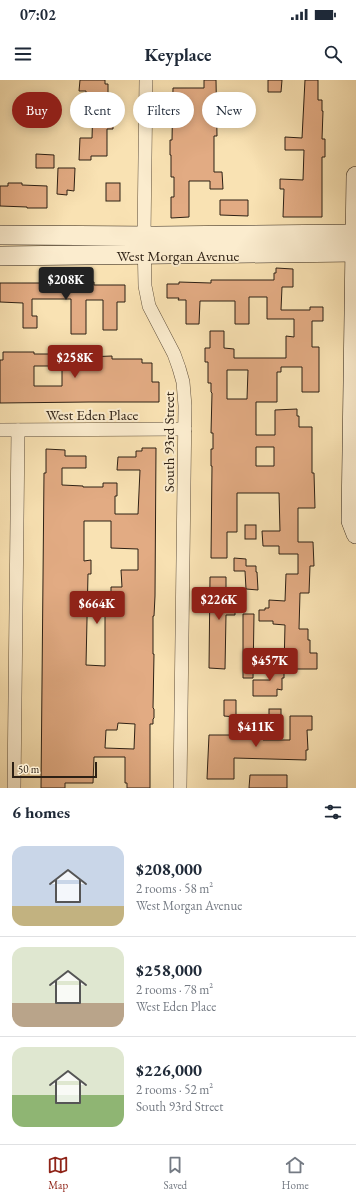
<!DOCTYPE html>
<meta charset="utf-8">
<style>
:root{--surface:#fff;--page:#f2f2f3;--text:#1f2937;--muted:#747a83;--line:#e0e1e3;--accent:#8f2418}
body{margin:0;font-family:"EB Garamond",serif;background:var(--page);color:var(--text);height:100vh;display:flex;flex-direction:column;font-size:15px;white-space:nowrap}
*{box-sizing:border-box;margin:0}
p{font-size:13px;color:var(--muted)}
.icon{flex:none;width:22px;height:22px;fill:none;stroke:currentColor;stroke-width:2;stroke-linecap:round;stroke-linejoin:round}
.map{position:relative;height:708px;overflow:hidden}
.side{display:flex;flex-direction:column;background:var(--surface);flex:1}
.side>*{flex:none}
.hud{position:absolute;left:12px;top:12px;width:332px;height:36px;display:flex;gap:8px}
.scale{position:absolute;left:12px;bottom:10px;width:85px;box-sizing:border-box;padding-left:4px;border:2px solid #2d2014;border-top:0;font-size:11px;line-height:14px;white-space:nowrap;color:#2d2014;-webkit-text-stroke:3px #fbecce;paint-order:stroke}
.price{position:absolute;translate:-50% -34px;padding:0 9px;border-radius:4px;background:var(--accent);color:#fff;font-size:13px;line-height:26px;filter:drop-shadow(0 1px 2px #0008)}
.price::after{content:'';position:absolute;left:50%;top:24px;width:12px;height:9px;margin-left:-6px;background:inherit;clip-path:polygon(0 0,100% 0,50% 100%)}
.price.active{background:#222;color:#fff}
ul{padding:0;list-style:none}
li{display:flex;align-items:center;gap:12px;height:100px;padding:0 12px}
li+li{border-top:1px solid var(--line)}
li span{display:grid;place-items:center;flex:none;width:112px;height:80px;border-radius:12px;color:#555}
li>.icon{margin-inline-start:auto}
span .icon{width:48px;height:48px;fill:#fffc;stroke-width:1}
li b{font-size:17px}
h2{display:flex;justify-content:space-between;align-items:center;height:48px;padding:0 12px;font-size:17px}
.pill{padding:0 14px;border-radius:18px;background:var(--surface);box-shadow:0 2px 10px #0003;font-size:14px;line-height:36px}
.pill.active{background:var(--accent);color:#fff}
.status{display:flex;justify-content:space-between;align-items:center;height:28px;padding:0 20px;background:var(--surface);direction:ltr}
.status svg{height:11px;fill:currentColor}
header{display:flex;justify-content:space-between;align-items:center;height:52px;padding:0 12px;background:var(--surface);font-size:18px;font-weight:700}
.menu{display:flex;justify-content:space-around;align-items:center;height:56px;border-top:1px solid var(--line);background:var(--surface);font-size:11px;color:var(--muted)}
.menu a{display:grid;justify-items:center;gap:2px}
.menu .active{color:var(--accent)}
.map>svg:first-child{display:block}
</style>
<div class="status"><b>07:02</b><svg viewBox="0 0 49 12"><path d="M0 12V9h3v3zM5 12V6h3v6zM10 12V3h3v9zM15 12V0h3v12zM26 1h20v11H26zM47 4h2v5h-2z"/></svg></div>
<header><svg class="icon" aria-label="menu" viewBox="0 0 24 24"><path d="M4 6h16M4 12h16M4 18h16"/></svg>Keyplace<svg class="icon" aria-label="search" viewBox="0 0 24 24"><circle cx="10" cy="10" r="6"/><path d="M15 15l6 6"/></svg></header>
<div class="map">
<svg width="356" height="708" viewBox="0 0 356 708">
<rect width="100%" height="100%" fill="#f9e2b3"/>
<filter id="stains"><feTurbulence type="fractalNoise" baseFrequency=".005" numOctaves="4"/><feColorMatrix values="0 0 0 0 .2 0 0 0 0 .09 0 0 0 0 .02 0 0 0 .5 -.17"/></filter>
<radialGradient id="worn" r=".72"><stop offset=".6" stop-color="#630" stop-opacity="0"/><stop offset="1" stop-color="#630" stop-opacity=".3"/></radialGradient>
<!-- building -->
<g fill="#e2ab83" stroke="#2d2014" fill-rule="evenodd">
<polygon points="80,0 105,0 105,4 108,4 108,21 112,21 112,33 113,33 113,49 107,49 107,76 91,76 91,80 79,80 80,58 92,58 93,23 86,23 86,11 79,11"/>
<polygon points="204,0 216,0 217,56 214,56 214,92 222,92 223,109 210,109 210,101 189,101 189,137 171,138 171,117 174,117 174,97 171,97 171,75 170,75 170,60 172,60 173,8 204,8"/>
<polygon points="268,0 282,0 281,12 268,12"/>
<polygon points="305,0 318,0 318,20 322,20 322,31 323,31 322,59 325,59 325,77 322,77 322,137 283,137 284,109 280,109 280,99 303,100 304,70 285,70 285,57 302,58"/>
<polygon points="36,74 54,75 54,88 36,88"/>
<polygon points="58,88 75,88 74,111 67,110 67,115 57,114"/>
<polygon points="8,103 22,103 22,105 47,106 47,128 27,128 27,127 0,126 0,106 8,106"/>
<rect x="106" y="103" width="14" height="18"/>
<polygon points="220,120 248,120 248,136 220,135"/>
<path d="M 276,188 L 293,189 L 293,207 L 282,207 L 281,230 L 310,230 L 310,227 L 323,227 L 323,241 L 312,241 L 312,267 L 319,267 L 319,312 L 302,312 L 302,287 L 281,287 L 281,292 L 277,292 L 277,322 L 256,322 L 256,355 L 275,355 L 275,330 L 297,329 L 297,336 L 299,336 L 299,347 L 312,347 L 312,393 L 314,393 L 315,428 L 298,428 L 298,462 L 313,462 L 314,486 L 310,486 L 309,513 L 300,513 L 299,549 L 308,549 L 308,560 L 310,560 L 310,573 L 317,573 L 317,589 L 284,589 L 285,545 L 273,544 L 273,541 L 259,541 L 259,530 L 265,530 L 265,528 L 269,528 L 269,520 L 285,521 L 286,494 L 298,494 L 298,474 L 279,474 L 279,466 L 263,466 L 262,451 L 280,451 L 279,413 L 237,413 L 237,452 L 227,452 L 227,478 L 211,478 L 212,386 L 211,386 L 211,369 L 213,369 L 213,353 L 211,353 L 212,313 L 211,312 L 211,303 L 208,303 L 208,282 L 205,282 L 205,268 L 210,268 L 210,251 L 224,251 L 224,268 L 234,269 L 234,278 L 286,278 L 286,256 L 294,257 L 294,239 L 267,239 L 267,217 L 249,217 L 249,244 L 235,244 L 235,221 L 200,221 L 199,244 L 186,244 L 186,220 L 178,220 L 179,218 L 167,218 L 167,204 L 179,204 L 179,202 L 211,203 L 211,200 L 274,200 L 274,193 L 276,193 ZM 227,290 L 248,290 L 247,319 L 227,319 ZM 256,367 L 274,367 L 274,386 L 256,386 Z"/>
<polygon points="41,202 94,202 94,205 125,205 125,222 117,222 117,250 103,250 103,220 86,220 86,254 71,254 71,219 32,219 32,236 37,236 37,248 23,248 23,223 0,222 0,203 41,203"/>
<path d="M 3,272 L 34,272 L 34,274 L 59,274 L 59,273 L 86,273 L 86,277 L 112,276 L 112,279 L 142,279 L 142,283 L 152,283 L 152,302 L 159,302 L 159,322 L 89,322 L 0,323 L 0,280 L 3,280 ZM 34,286 L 62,286 L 62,306 L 34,306 Z"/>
<path d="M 142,368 L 156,368 L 155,516 L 154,536 L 153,536 L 153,574 L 154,574 L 153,628 L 154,629 L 154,638 L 153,639 L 153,644 L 150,644 L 150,708 L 127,708 L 127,703 L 125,703 L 125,677 L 94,677 L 93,703 L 65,703 L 65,708 L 41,708 L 44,393 L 46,393 L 46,369 L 65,370 L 65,376 L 86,376 L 86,388 L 62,388 L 62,405 L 83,406 L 83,407 L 103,407 L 103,403 L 117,403 L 117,416 L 115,416 L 115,434 L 138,434 L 140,390 L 117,390 L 118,377 L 136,377 L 136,371 L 142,371 ZM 84,441 L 111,441 L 111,468 L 138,469 L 138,490 L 121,490 L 122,507 L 111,507 L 111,533 L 105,533 L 105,586 L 86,585 L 88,494 L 91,494 L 91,480 L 84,481 ZM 118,643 L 135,644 L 134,669 L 105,668 L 106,650 L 117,650 Z"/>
<rect x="245" y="445" width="11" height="14"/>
<polygon points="234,478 246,479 246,486 256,486 256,492 257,492 258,510 246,509 245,491 234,491"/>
<polygon points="210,497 226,497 226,520 235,520 235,535 226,535 225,589 209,588"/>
<polygon points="243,534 254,534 253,598 243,598"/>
<polygon points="270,584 284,584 284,598 282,598 282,610 277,609 277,616 253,616 253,600 270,600"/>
<polygon points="224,620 236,620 236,637 224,636"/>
<rect x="269" y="629" width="12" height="11"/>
<polygon points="290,636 312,636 312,650 307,650 308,670 306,670 306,680 234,678 234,699 207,699 209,655 249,655 249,646 264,646 263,660 290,660"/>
<polygon points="250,695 287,695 287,708 249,708"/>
</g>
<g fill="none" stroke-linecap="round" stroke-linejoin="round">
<defs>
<g id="street">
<polyline points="146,0 144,156 145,206 149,226 174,274 179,288 183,302 185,326 180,708"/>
<polyline points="0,350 185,349"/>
<polyline points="14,708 18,350"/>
</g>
<g id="secondary">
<polyline points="356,96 351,441 356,454"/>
<polyline points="0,155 156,156 356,154"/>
<polyline points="0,176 356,172"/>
</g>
</defs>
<!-- street casing -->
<use href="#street" stroke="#60503c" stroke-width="14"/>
<!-- secondary casing -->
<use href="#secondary" stroke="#2d2014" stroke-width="20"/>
<!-- street -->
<use href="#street" stroke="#fbecce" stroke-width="13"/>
<!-- secondary -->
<use href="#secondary" stroke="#fbecce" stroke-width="19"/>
</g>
<g text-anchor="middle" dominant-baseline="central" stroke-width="4" stroke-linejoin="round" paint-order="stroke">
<!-- street labels -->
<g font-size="15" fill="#2d2014" stroke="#fbecce">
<text x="178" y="175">West Morgan Avenue</text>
<text x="92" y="334">West Eden Place</text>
<text transform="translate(168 362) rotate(-90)">South 93rd Street</text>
</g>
</g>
<rect width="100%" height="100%" filter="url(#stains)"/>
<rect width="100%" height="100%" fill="url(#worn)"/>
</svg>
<div class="scale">50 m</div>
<b class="price active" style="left:66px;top:221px">$208K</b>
<b class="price" style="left:75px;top:299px">$258K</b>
<b class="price" style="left:219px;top:541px">$226K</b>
<b class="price" style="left:97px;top:545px">$664K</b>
<b class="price" style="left:270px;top:602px">$457K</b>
<b class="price" style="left:256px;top:668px">$411K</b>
<div class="hud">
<a class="pill active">Buy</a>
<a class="pill">Rent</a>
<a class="pill">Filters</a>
<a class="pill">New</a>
</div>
</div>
<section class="side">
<h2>6 homes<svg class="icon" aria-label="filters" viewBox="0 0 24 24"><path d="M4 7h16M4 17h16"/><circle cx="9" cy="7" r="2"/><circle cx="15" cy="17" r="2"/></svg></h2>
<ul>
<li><span style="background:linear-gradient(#c9d6e8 75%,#c2b280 0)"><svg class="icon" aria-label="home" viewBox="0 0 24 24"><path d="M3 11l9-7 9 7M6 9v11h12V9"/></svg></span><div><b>$208,000</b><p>2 rooms · 58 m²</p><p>West Morgan Avenue</p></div></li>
<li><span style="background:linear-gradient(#dfe7d0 70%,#b9a48a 0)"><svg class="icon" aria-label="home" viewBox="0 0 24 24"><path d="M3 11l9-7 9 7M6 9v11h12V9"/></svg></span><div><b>$258,000</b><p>2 rooms · 78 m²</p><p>West Eden Place</p></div></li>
<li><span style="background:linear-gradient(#dfe7d0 60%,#8fb573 0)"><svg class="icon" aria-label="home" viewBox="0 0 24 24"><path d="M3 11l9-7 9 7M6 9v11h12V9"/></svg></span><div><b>$226,000</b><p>2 rooms · 52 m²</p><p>South 93rd Street</p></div></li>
</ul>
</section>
<nav class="menu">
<a class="active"><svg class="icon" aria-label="map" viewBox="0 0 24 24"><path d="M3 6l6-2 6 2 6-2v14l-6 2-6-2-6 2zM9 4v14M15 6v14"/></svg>Map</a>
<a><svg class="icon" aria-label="saved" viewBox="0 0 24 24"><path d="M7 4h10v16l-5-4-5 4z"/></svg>Saved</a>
<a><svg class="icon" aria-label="home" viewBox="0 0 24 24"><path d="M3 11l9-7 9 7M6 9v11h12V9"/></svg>Home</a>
</nav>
